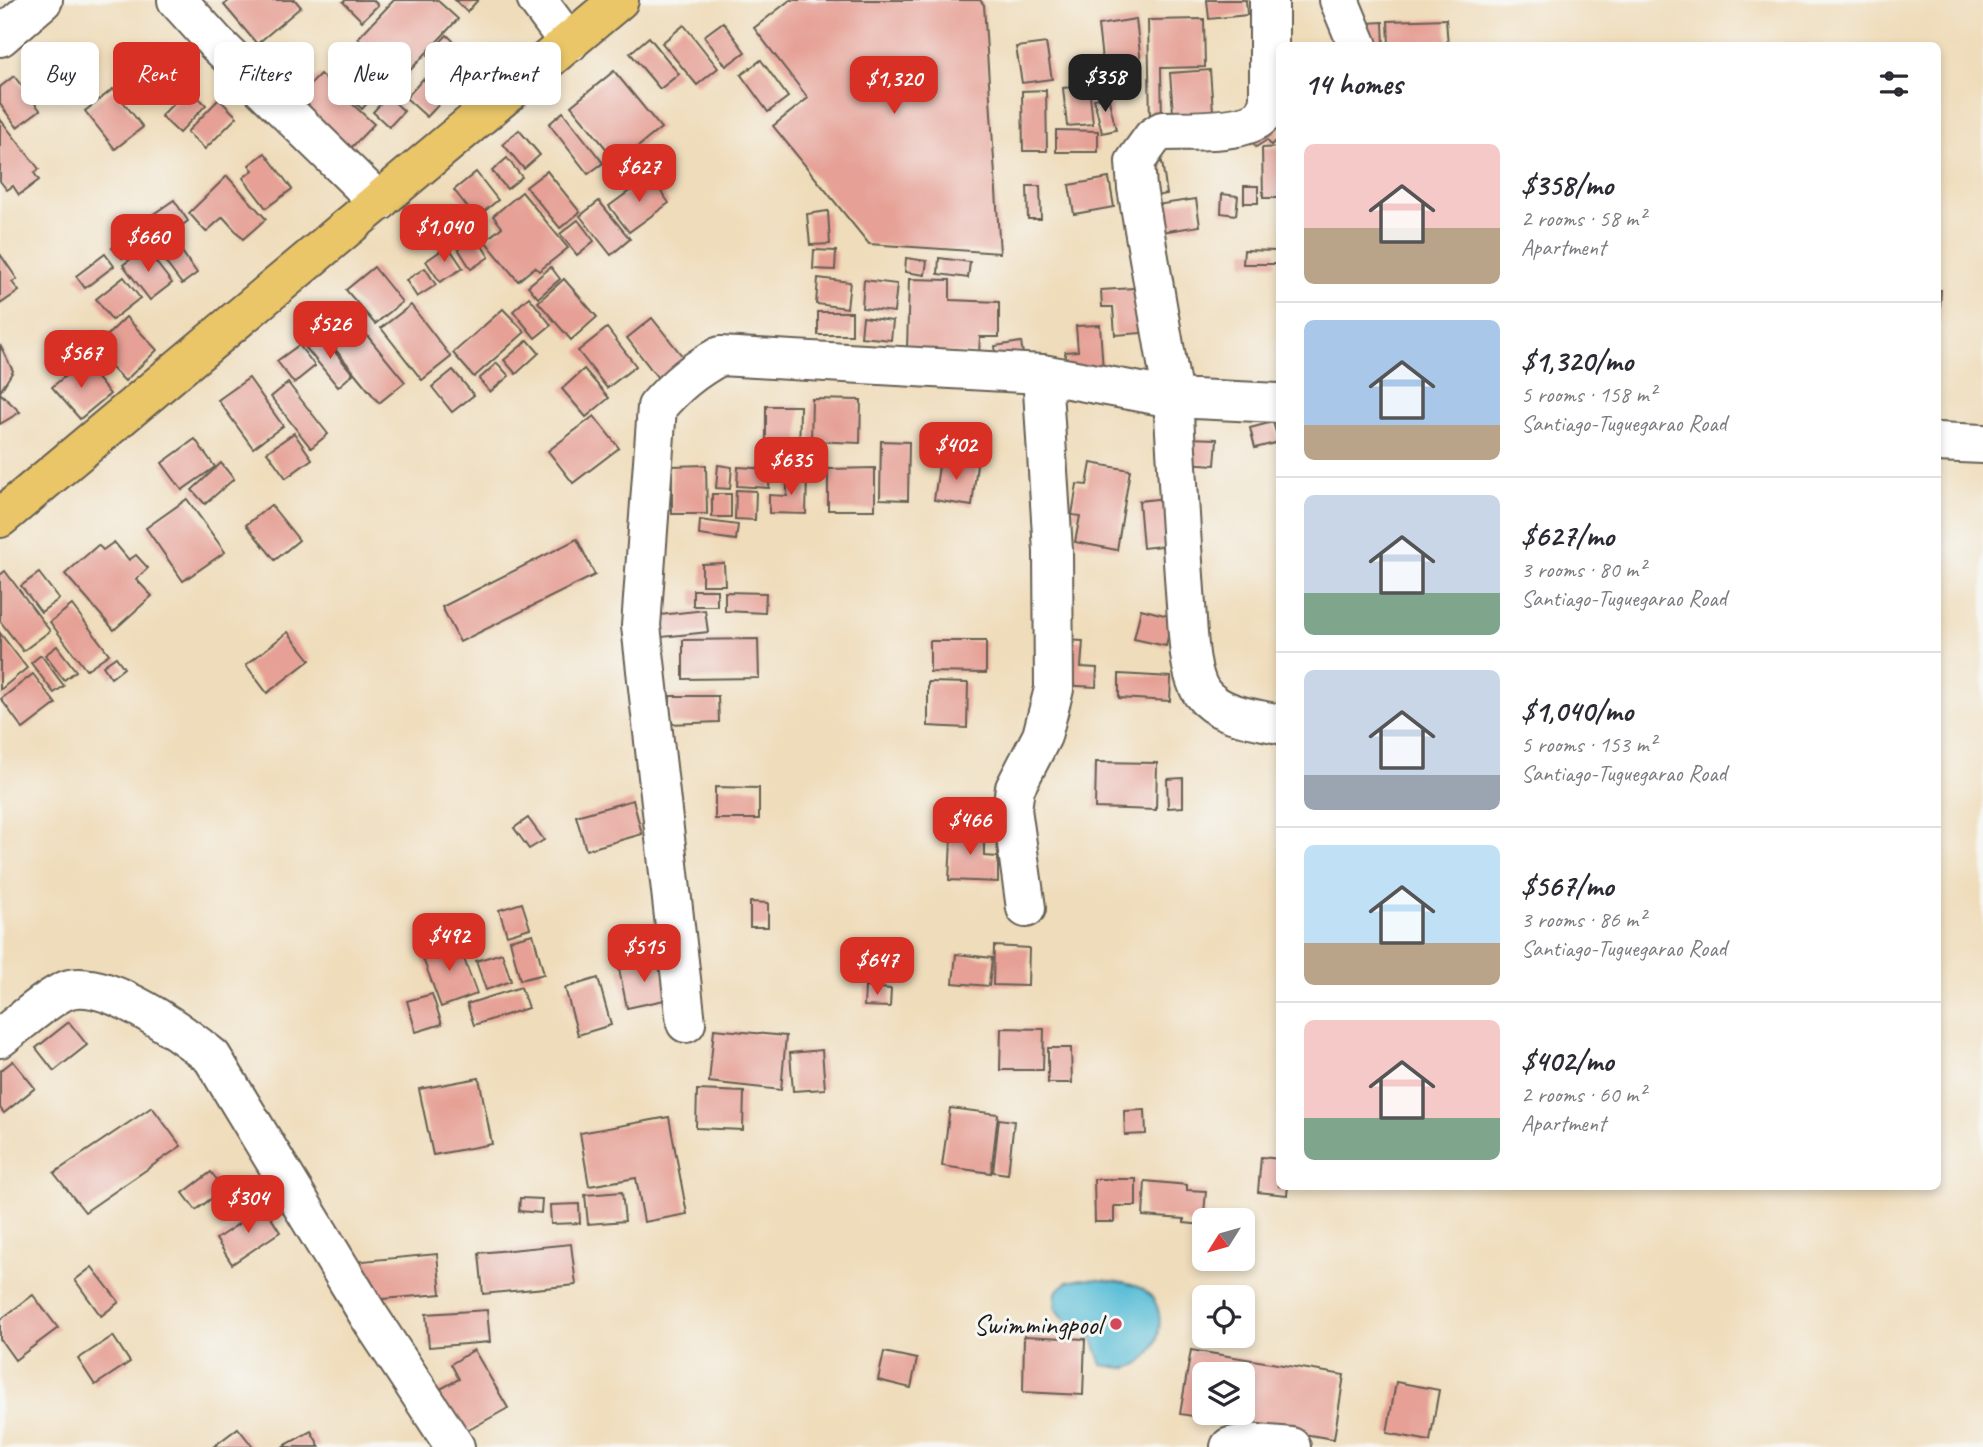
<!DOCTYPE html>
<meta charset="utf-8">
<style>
:root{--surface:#fff;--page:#f7f7f7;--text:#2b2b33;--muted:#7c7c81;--line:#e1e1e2;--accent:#d93025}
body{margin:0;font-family:Caveat,sans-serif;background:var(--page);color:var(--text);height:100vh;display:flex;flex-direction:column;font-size:26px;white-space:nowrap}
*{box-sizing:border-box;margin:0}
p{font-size:23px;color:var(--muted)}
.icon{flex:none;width:38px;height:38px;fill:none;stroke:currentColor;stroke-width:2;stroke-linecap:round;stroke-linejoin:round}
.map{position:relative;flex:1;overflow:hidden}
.sheet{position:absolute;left:1276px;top:42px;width:665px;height:1148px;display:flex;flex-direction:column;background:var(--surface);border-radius:10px;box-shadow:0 4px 10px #0003}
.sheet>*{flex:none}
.guide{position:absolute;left:21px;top:42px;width:665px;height:63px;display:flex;gap:14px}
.needle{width:46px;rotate:233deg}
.buttons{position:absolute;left:1192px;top:1208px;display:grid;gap:14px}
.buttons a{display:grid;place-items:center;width:63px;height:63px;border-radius:10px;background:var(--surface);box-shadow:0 4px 10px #0003;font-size:35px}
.price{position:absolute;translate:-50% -60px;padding:0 16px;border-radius:14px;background:var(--accent);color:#fff;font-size:23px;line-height:46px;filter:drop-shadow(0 2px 4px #0008)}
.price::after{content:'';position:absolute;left:50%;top:42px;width:21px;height:16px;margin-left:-10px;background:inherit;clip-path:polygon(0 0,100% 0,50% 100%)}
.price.current{background:#222;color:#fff}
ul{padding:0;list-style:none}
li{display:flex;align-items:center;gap:21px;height:175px;padding:0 28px}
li+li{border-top:2px solid var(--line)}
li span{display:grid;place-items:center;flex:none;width:196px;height:140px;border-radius:10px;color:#555}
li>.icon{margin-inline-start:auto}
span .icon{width:84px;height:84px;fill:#fffc;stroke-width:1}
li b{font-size:30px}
h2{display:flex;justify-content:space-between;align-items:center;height:84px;padding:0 28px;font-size:30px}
.tag{padding:0 24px;border-radius:10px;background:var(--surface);box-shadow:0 4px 10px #0003;font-size:24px;line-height:63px}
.tag.current{background:var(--accent);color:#fff}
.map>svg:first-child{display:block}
</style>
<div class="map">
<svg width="1983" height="1447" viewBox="0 0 1983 1447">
<rect width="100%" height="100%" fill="#f6f6f2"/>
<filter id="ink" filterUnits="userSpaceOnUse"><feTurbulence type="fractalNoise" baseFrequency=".0143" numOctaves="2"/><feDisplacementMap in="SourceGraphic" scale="14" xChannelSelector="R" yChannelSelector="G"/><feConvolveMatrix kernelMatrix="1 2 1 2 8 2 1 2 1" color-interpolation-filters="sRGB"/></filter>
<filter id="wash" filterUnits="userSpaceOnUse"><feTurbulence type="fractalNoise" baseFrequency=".00686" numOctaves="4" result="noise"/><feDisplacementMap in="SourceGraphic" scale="28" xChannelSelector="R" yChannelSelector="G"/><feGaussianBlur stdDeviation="1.57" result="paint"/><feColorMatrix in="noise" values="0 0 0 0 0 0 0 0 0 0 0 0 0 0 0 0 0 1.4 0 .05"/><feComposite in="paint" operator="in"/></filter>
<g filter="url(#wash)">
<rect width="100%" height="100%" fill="#efdcba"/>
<!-- water -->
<path fill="#59bdd7" stroke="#3a6c7a" stroke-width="2" d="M 1081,1279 C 1099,1280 1134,1280 1148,1293 C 1171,1314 1158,1362 1128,1368 C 1121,1369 1110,1366 1102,1365 L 1093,1339 L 1081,1328 L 1065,1320 L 1055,1307 L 1056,1292 L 1067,1282 Z"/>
<g id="blocks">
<!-- building -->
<g fill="#e6a095" fill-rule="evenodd">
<polygon points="230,0 295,0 301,7 257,44 224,5"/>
<polygon points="346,0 373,0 378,5 362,21 343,2"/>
<polygon points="394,0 437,0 458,19 402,79 358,38"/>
<polygon points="455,0 478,0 467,12"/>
<polygon points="790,0 980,0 984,5 1000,253 869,244 773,126 808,98 754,28"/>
<polygon points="1207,0 1246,0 1247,15 1209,19"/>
<polygon points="1136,19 1141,63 1103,68 1098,25"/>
<polygon points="1204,19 1205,67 1161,68 1162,120 1150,120 1148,20"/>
<polygon points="1446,19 1448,46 1389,46 1388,21"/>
<polygon points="723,22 745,52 726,66 704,36"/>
<polygon points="1383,22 1384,46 1367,46 1366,23"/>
<polygon points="684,25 718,68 697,85 662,43"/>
<polygon points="447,35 473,60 454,80 428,55"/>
<polygon points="649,37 679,74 660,89 630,53"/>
<polygon points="1046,43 1052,79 1022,83 1016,47"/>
<polygon points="357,48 389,79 362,109 329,78"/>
<polygon points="761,60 788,97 768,112 741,75"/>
<polygon points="1210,70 1213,111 1173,113 1170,73"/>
<polygon points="439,71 458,89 449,99 430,81"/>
<polygon points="614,71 661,128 618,163 571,106"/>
<polygon points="320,74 374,124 348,151 294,101"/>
<polygon points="14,76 40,110 17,127 0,104 0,87"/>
<polygon points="423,79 444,99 427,117 406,98"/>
<polygon points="1089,85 1093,124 1067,126 1063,88"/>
<polygon points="189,88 206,105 179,133 161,116"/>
<polygon points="113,89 143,127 115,149 85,111"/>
<polygon points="1046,90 1047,151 1023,151 1022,91"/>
<polygon points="388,96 404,111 389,127 373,112"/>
<polygon points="1108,96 1116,130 1102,133 1094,99"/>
<polygon points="219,99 237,117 205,149 187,132"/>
<polygon points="563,112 603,163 588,174 549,124"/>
<polygon points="0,119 39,169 34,173 39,180 19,195 13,186 7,190 0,181"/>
<polygon points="1279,122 1279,139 1271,145 1267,140 1256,147 1249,137"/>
<polygon points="519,130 540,155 524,169 503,144"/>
<polygon points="1056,130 1098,131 1098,152 1056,152"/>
<polygon points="1279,147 1279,198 1263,198 1262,148"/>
<polygon points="265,153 292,189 266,208 243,178 253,170 249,165"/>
<polygon points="507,158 522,177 507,189 492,171"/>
<polygon points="1162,162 1167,194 1145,198 1140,166"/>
<polygon points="547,171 580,212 560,228 526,187"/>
<polygon points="476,172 498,200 476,218 454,190"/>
<polygon points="227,176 266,219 243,239 223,217 206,232 189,213"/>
<polygon points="650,176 669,203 629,232 609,206"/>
<polygon points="1109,178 1114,207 1074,214 1069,185"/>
<polygon points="1027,186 1040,186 1041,219 1028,219"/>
<rect x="1244" y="186" width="14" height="17"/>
<polygon points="522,192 568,248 539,271 535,267 518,281 485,241 502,227 493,216"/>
<polygon points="1222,194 1238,196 1236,215 1221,213"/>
<polygon points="1196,199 1200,226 1161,232 1156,205"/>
<polygon points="174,200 188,221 166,237 152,215"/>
<polygon points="599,201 630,239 611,255 580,216"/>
<polygon points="828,211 830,244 810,245 807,214"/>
<polygon points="463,216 489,257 471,269 445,228"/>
<polygon points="578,220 594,241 577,255 560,234"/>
<polygon points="127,235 136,245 122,258 112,248"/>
<polygon points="173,239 197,273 182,284 157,251"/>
<polygon points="448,246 463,268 440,282 426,261"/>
<polygon points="145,248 172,283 150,300 123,265"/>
<polygon points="814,250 836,251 835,270 813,269"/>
<polygon points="1244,250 1276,251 1276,264 1243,264"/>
<polygon points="0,254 17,279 12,282 19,291 0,304"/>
<polygon points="105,254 114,266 85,288 76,276"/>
<polygon points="906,258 927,261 925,275 905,272"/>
<polygon points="939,258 970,262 968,278 938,274"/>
<polygon points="374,267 402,302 375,324 346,290"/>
<polygon points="551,267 560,279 538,298 528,286"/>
<polygon points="425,268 436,285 417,297 406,280"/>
<polygon points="124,277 140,298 112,320 96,299"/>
<polygon points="818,278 850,282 847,308 816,304"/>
<polygon points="564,279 597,317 571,340 538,302"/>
<polygon points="909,279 950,280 950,300 999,302 999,337 980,337 979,354 907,350"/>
<polygon points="864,280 897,284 894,312 862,308"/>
<polygon points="1152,287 1155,332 1115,335 1113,307 1102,307 1101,290"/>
<polygon points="1937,290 1941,290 1939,322 1937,322"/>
<polygon points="529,297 551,325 535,338 513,311"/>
<polygon points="411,305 451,357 422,380 381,328"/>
<polygon points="343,306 405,382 379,403 325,337 331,331 324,322"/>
<polygon points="503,309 525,332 474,377 453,353"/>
<rect x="818" y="312" width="34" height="23"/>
<polygon points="126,317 157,350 125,381 93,349"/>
<polygon points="863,317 893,321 891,340 861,337"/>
<polygon points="652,318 687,362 661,382 627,338"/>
<polygon points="1100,325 1103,371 1067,374 1065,352 1078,351 1076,326"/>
<polygon points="607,328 636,366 607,388 578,351"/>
<polygon points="322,336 353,374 338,387 306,348"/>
<polygon points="528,340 539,353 516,374 504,360"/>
<polygon points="1021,342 1025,366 998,369 995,346"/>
<polygon points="0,345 13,371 0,392"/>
<polygon points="299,345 315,366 294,383 277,361"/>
<polygon points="83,361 110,394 80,419 52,387"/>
<polygon points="497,363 509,376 490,392 479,379"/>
<polygon points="584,369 609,398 586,417 562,389"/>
<polygon points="453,370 474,395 452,412 432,387"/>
<polygon points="249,378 283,426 253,448 218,400"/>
<polygon points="288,383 328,434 311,448 271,397"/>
<polygon points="0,393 20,412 0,424"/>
<polygon points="812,399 861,400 860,443 811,441"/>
<polygon points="766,406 800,406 799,465 766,464"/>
<polygon points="594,416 619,448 573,483 548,451"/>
<polygon points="1273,422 1279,442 1255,448 1250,428"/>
<polygon points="294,433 312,459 286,478 267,452"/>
<polygon points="1187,438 1217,439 1215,465 1186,463"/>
<polygon points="195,439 215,467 182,490 162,463"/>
<polygon points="881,441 909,442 908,500 880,499"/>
<polygon points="940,459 977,464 972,506 934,500"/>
<polygon points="221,463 234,479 205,504 192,490"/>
<polygon points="1091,463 1130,470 1117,550 1075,542 1080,516 1072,515 1077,484 1087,485"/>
<polygon points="706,465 707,514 672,514 672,466"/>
<polygon points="718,465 732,467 730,489 716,488"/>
<polygon points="738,467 770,469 769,488 737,486"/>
<polygon points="875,468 875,510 828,510 828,469"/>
<polygon points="787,473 807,474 806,514 769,513 769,495 787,496"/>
<polygon points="736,490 756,491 755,520 735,519"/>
<rect x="712" y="494" width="19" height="23"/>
<polygon points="1166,498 1170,545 1143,548 1139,501"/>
<polygon points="187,499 225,552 183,581 146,528"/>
<polygon points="271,505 299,540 275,560 246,525"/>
<polygon points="700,520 738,525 736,540 699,535"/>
<polygon points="577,539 595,575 460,642 442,607"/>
<polygon points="114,542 129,560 136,555 148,568 136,579 152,596 114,630 65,574 98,545 103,550"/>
<polygon points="724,563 725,585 702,585 702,564"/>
<polygon points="5,571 50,631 23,651 0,621 0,575"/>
<polygon points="39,573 59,599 41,612 21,586"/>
<rect x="693" y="590" width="24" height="16"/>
<polygon points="725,592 766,593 765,613 725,611"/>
<polygon points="72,605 109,654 86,670 50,622"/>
<polygon points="1141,609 1172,617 1166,646 1134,639"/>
<polygon points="705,610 708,632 653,638 651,616"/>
<polygon points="288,632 310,660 267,693 246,665"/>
<polygon points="0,633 27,668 0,690"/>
<polygon points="758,639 759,678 683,679 683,640"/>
<polygon points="1064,640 1083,641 1081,667 1097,668 1096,687 1061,685"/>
<polygon points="930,641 986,641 986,673 930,672"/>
<polygon points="57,646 76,671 64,680 45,655"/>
<polygon points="41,655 64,686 54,693 31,663"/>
<polygon points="116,657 124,668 111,678 103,666"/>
<polygon points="33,674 56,704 23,729 1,699"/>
<polygon points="1119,674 1171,677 1170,701 1119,698"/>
<polygon points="928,682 968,683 967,728 928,726"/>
<polygon points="670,696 718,696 719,722 670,724"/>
<polygon points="1096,762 1157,763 1156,810 1095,808"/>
<polygon points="1183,778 1183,807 1168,808 1167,779"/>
<polygon points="715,787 759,788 759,819 715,819"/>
<polygon points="633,800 642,834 586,850 576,816"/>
<polygon points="528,818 544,840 529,849 514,828"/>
<polygon points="952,821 972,822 971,840 984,840 984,856 998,857 998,882 949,880"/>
<polygon points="750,902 768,903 768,927 750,927"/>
<polygon points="522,903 530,928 507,935 499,910"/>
<polygon points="533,934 544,974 520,980 510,940"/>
<polygon points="457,940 477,994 441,1007 421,953"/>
<polygon points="994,946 1029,948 1028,986 993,985"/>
<polygon points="502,953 511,981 486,990 476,961"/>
<polygon points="956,954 992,958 989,986 953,983"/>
<polygon points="661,960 669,999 627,1008 619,969"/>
<polygon points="598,978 611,1025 578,1035 565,988"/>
<polygon points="521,987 528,1008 474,1025 467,1004"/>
<polygon points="865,987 891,989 890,1007 864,1006"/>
<polygon points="432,994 442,1024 416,1032 407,1001"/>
<polygon points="69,1022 87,1045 54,1071 36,1048"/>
<polygon points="1001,1028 1044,1029 1043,1070 1000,1070"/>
<polygon points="714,1029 786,1036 781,1090 709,1082"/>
<polygon points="1048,1048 1071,1048 1072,1083 1048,1083"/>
<polygon points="822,1050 825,1089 793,1091 790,1053"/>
<polygon points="13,1061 35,1088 4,1113 0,1108 0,1071"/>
<polygon points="479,1078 492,1144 433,1155 419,1089"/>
<polygon points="697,1090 744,1092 743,1130 696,1128"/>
<polygon points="152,1107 181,1146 85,1212 54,1173"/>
<polygon points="950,1108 998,1114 991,1173 942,1166"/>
<polygon points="1145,1110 1146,1134 1125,1135 1124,1111"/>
<polygon points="669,1117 687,1214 644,1222 636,1178 589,1186 580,1133"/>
<polygon points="999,1119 1014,1121 1008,1174 993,1172"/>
<polygon points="1261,1157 1279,1159 1279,1186 1288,1186 1287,1195 1258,1192"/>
<polygon points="211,1172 224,1189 196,1210 183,1193"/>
<polygon points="1094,1179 1136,1179 1136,1206 1114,1206 1114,1222 1095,1222"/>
<polygon points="1145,1181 1187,1185 1187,1190 1206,1191 1203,1225 1184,1223 1184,1219 1143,1216"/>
<polygon points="622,1192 625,1221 588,1224 585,1195"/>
<polygon points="520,1198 542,1199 541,1213 519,1211"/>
<polygon points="579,1204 580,1223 551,1224 550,1205"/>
<polygon points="264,1207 280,1232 232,1264 216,1239"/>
<polygon points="571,1244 576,1285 483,1294 479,1253"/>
<polygon points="437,1254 441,1294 371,1300 352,1262"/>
<polygon points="92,1267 119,1302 101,1316 75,1280"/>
<polygon points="33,1295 58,1328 15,1360 0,1339 0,1320"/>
<polygon points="487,1310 490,1342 429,1347 426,1314"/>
<polygon points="113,1336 130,1362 95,1385 78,1359"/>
<polygon points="1024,1336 1085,1339 1083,1395 1023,1392"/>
<polygon points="474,1350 508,1408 458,1436 433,1393 459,1379 451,1364"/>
<path d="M 1191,1350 L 1344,1375 L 1334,1439 L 1180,1414 ZM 1204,1374 L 1242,1374 L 1242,1412 L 1204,1412 Z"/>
<polygon points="884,1352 917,1359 911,1388 878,1380"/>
<polygon points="1396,1382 1439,1390 1430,1441 1387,1433"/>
<polygon points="238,1428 253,1447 213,1447"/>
<polygon points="311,1431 320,1447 282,1447"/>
</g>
</g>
</g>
<g filter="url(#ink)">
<use href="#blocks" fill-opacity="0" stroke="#665f53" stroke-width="2"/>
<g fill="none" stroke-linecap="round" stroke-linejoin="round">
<defs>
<g id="minor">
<polyline points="177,0 216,43 379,202"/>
<polyline points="537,0 569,43"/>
<polyline points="1339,0 1358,46"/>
<polyline points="0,37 43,0"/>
<path d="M 1279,403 L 1173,398 C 1177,467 1181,536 1186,605 C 1188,629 1188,673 1202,693 C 1219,716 1254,718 1279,724"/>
<polyline points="1937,442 1983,444"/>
<path d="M 1026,908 L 1012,809 L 1015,788 L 1042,736 L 1054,689 L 1053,551 L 1042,374 L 1173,398 L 1137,188 L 1135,162 L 1153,137 L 1162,131 C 1187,130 1244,134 1262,116 C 1265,112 1267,106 1269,101 L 1269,0"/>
<path d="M 686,1023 L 641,626 L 657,407 C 676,385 694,370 720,356 L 1042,374"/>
<path d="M 0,1038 C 16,1026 53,993 70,989 C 110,980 182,1033 212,1057 L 369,1316 L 455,1447"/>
<polyline points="1230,1447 1248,1443 1291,1447"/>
</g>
<polyline id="highway" points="0,518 619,0"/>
</defs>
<!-- minor casing -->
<use href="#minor" stroke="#665f53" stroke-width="42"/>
<!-- highway casing -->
<use href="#highway" stroke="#665f53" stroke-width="42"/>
<!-- minor -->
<use href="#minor" stroke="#fff" stroke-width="38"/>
<!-- highway -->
<use href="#highway" stroke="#eac669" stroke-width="38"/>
</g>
</g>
<!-- markers -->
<circle fill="#d1495b" stroke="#f6f6f2" stroke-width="2.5" cx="1116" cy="1324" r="7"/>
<g text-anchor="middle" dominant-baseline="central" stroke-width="6" stroke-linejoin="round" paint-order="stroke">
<!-- poi labels -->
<g font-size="28" fill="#1c1c1c" stroke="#f6f6f2" text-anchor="end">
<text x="1102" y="1324">Swimmingpool</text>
</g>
</g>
</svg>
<div class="buttons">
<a><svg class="needle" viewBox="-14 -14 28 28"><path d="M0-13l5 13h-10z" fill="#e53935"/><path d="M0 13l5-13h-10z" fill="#7c7c81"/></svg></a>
<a><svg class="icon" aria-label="locate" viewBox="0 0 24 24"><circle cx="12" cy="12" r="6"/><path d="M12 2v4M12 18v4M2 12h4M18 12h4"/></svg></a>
<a><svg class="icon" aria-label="layers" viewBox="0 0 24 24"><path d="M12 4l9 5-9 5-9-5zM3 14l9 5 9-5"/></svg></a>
</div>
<b class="price current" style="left:1105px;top:114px">$358</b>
<b class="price" style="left:894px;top:116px">$1,320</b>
<b class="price" style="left:639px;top:204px">$627</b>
<b class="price" style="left:444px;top:264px">$1,040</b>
<b class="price" style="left:148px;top:274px">$660</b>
<b class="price" style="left:330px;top:361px">$526</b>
<b class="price" style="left:81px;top:390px">$567</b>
<b class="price" style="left:956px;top:482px">$402</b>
<b class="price" style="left:791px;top:497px">$635</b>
<b class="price" style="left:970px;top:857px">$466</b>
<b class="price" style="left:449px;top:973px">$492</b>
<b class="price" style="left:644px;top:984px">$515</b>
<b class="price" style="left:877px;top:997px">$647</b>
<b class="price" style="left:248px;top:1235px">$304</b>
<div class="guide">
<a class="tag">Buy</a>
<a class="tag current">Rent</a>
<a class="tag">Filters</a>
<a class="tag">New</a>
<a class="tag">Apartment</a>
</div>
<section class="sheet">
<h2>14 homes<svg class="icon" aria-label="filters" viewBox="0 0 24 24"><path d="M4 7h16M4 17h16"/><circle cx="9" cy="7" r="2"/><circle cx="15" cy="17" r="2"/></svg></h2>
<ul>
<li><span style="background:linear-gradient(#f6c9c9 60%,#b9a48a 0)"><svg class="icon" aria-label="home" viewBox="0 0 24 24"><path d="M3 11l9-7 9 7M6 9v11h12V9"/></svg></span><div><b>$358/mo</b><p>2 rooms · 58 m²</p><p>Apartment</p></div></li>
<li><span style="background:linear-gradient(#a9c7e8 75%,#b9a48a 0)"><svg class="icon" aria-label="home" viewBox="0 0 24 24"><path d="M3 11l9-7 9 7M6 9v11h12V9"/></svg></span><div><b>$1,320/mo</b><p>5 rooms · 158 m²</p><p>Santiago-Tuguegarao Road</p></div></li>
<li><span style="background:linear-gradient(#c9d6e8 70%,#7fa58c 0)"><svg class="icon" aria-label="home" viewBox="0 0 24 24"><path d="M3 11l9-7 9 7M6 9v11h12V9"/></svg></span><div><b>$627/mo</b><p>3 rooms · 80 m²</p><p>Santiago-Tuguegarao Road</p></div></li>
<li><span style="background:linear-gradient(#c9d6e8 75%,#9aa5b1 0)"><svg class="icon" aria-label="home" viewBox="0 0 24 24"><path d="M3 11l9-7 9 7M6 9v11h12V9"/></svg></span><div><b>$1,040/mo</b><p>5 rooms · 153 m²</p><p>Santiago-Tuguegarao Road</p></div></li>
<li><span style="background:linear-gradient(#bfe0f5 70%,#b9a48a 0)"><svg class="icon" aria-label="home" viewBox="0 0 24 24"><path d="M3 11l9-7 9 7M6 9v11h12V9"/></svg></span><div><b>$567/mo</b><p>3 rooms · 86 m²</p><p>Santiago-Tuguegarao Road</p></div></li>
<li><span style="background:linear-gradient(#f6c9c9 70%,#7fa58c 0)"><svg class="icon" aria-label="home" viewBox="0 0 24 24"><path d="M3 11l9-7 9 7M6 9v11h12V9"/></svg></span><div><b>$402/mo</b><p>2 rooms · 60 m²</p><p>Apartment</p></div></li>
</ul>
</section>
</div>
